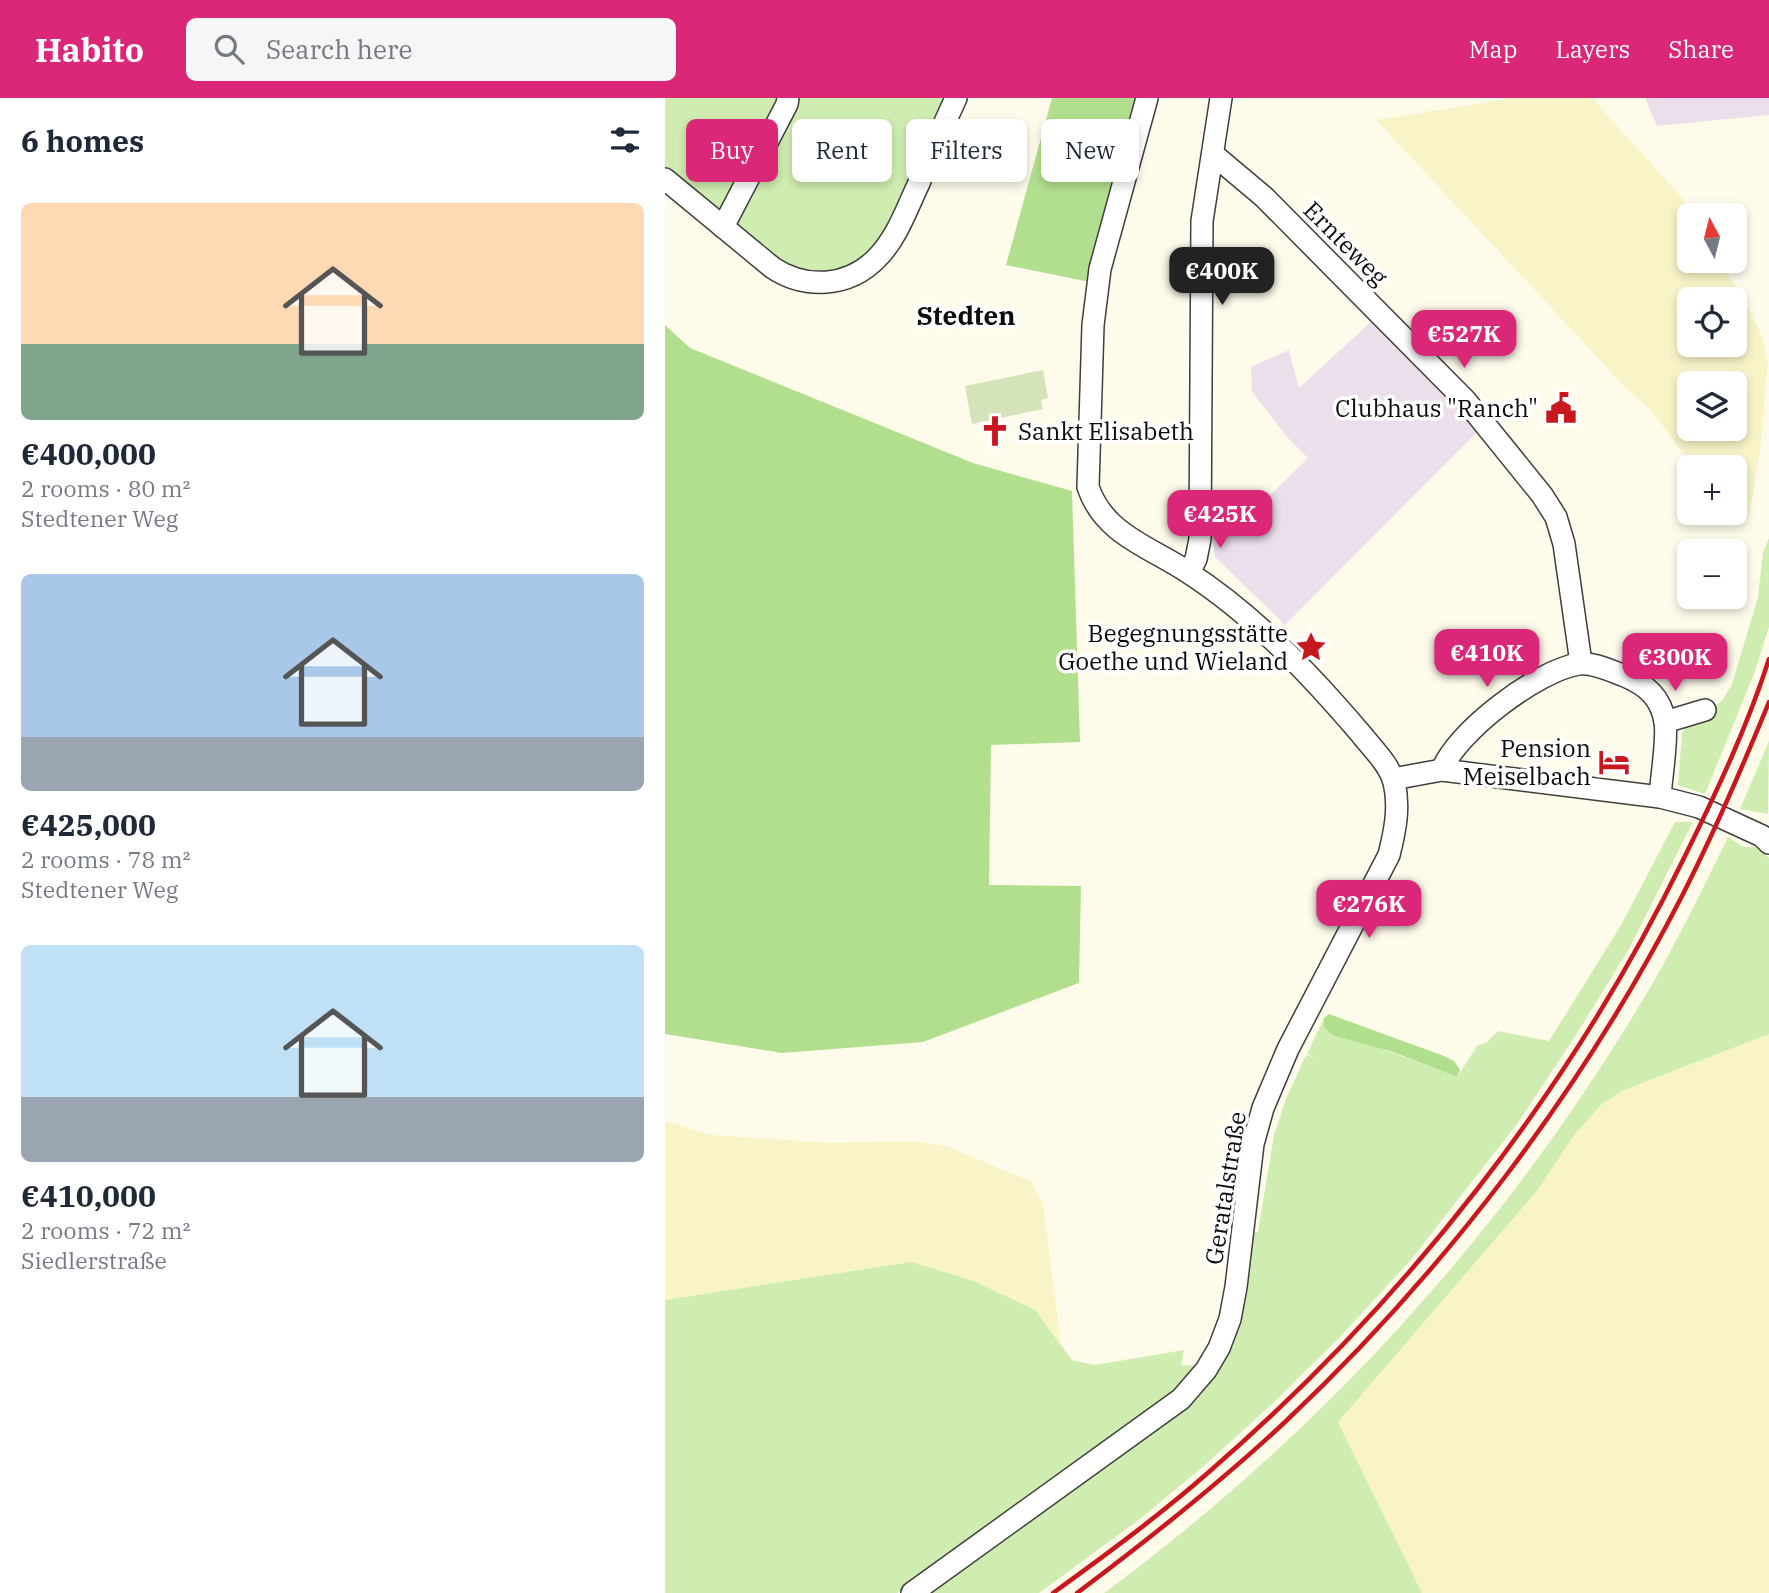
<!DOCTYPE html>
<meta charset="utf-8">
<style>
:root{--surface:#fff;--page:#f6f6f7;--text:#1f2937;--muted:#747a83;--accent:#db2777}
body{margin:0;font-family:"IBM Plex Serif",serif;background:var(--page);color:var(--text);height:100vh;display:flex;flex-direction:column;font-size:26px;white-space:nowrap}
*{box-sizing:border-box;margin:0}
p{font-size:23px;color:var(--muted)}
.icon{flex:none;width:38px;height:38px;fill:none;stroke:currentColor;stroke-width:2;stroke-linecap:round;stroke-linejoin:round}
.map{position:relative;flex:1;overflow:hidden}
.panel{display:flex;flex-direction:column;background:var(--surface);width:665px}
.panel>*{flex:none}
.guide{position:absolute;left:21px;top:21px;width:665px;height:63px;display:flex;gap:14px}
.needle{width:46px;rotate:353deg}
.tools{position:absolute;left:1012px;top:105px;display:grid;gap:14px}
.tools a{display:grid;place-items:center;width:70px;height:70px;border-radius:10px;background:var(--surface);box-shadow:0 4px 10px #0003;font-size:35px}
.price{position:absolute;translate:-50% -60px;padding:0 16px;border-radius:14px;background:var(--accent);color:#fff;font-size:23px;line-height:46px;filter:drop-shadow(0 2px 4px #0008)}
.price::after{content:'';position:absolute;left:50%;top:42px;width:21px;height:16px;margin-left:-10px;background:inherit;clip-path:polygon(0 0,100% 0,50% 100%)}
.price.current{background:#222;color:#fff}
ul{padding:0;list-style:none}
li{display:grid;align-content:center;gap:14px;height:371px;padding:0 21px}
li span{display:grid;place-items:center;height:217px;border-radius:10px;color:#555}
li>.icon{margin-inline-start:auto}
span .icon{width:126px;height:126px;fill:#fffc;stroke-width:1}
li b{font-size:30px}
h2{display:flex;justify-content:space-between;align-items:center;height:84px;padding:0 21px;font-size:30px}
.pill{padding:0 24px;border-radius:10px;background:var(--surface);box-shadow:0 4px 10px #0003;font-size:24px;line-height:63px}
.pill.current{background:var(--accent);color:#fff}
header{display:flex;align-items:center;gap:42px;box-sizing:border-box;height:98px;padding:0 35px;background:var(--accent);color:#fff}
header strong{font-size:33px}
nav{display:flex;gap:38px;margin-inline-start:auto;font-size:24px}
.search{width:490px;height:63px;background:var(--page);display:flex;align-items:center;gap:18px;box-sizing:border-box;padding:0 24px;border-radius:10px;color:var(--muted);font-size:26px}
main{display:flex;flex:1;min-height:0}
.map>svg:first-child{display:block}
</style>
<header>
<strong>Habito</strong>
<div class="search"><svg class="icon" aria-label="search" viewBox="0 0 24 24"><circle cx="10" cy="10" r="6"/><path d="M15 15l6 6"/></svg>Search here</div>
<nav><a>Map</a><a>Layers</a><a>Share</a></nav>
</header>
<main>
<section class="panel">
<h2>6 homes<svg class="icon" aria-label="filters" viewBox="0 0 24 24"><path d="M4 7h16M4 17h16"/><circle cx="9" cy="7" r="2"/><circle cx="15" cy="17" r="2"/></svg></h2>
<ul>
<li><span style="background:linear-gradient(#ffd9b3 65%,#7fa58c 0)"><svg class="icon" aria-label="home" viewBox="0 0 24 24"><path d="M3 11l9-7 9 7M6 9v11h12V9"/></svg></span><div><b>€400,000</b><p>2 rooms · 80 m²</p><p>Stedtener Weg</p></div></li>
<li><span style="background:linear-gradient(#a9c7e8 75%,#9aa5b1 0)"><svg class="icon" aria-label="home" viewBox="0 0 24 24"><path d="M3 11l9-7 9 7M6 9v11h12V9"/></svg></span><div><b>€425,000</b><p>2 rooms · 78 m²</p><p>Stedtener Weg</p></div></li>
<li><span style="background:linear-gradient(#bfe0f5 70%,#9aa5b1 0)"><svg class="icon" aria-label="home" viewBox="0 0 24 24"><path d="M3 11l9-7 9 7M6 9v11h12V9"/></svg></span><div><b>€410,000</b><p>2 rooms · 72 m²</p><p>Siedlerstraße</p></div></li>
</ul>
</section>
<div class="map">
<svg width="1104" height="1495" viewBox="0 0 1104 1495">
<rect width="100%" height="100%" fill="#fffbeb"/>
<!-- industrial -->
<g fill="#ebdfec">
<polygon points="980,0 1104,0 1104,17 992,28"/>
<polygon points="708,222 814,332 620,527 550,459 544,418 592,410 643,360 623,340 587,294 586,269 624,252 634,290"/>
</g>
<!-- farmland -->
<g fill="#f8f4c8" fill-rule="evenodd">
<path d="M 847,0 L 927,0 L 1018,101 L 1028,117 L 1024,117 L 1024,163 L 1055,163 L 1085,214 L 1097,238 L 1103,264 L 1095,354 L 1084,418 L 1077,423 L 1066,415 L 1069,415 L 1069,369 L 1029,369 L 986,313 L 958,287 L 711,22 ZM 1024,201 L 1069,201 L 1069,247 L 1024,247 ZM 1024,285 L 1069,285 L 1069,331 L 1024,331 Z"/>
<polygon points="1104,936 1104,1495 757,1495 673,1324 872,1093 909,1037 937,1006 959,992"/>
<polygon points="0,1023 46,1037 168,1045 248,1043 281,1048 367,1084 378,1106 396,1246 369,1212 246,1164 0,1202"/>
</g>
<!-- green -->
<g fill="#d0edb1">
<polygon points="0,0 117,0 57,113 49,114 0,73"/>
<polygon points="131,0 283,0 216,141 204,158 168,177 135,177 73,135 70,116"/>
<polygon points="1104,440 1104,529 1089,576 1040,696 1013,687 1017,635 1023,624 1057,603 1067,586 1093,499 1098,454"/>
<polygon points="1104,643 1103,716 1075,711"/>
<path d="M 1010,724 L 1028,724 L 964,851 L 911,937 L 852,1026 L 745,1163 L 673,1241 L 606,1307 L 540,1367 L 475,1421 L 374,1495 L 264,1495 L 506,1323 C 574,1268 580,1216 587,1134 L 593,1134 L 609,1037 L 621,1001 L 641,957 L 651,960 L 642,956 L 659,920 L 659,929 L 792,979 L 812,948 L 821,945 L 833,933 L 884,943 L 955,829 Z"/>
<path d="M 1063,739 L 1079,749 L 1091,749 L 1104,760 L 1104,936 L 959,992 L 937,1006 L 909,1037 L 872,1093 L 673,1324 L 757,1495 L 439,1495 C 627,1356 789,1188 920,993 C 947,952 974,910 998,867 C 1021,825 1042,782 1063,739 Z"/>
<polygon points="246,1164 309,1183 370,1212 407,1262 430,1267 519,1252 516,1267 535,1268 498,1306 232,1495 0,1495 0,1202"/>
</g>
<!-- forest -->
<g fill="#b2df8e">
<polygon points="387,0 475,0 425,184 341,167"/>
<polygon points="0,227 25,250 308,365 407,393 415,644 326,647 324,787 416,788 414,885 258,944 117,955 0,936"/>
<polygon points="664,916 779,958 789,963 795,972 792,979 725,953 669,938 659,929 659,920"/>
</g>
<!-- cemetery -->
<polygon fill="#d5e3ba" points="378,272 383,300 376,302 378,311 307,326 300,288"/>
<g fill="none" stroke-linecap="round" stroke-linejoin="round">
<defs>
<g id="minor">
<polyline points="549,57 599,99 801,303 877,397 891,419 899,446 916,565"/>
<path d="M 0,81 L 108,170 C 140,191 183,190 212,160 C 232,140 242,110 254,85 C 266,56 278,28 291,0"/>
<polyline points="58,129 122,6 123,0"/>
<polyline points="524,474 531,461 535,441 537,123 556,0"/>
<polyline points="1000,624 1040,612"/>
<path d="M 777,672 C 791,634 873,572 914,566 C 928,564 946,573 960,578 C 981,587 996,599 1000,624 C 1003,640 996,681 995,699"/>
<polyline points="728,681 777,672 995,699 1034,709 1097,738 1104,745"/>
<path d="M 247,1495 L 516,1301 L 541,1272 L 554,1250 L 565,1221 L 571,1189 L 588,1046 L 598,1010 L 623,951 L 724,757 C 730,733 735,709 729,684 C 724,666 707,650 696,636 C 645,576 588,516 521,473 C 483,448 439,436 423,389 L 428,227 L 435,171 L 482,0"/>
</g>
</defs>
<!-- minor casing -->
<use href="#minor" stroke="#3f3f3f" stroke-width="24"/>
<!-- minor -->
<use href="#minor" stroke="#fff" stroke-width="21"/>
<!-- rail -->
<g stroke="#c9171e" stroke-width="4.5">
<path d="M 388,1495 C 442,1456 495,1417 545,1373 C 741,1203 905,994 1019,760 C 1051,695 1082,630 1104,561"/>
<path d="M 412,1495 C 484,1441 554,1386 620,1324 C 780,1173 917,993 1017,798 C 1049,735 1077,670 1104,604"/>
</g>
</g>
<!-- icons -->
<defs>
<symbol id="civic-bare" viewBox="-9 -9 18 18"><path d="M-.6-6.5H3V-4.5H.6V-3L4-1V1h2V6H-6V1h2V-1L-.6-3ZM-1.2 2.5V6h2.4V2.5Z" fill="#c9171e" stroke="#fff" stroke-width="2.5" paint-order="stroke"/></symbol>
<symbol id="church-bare" viewBox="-9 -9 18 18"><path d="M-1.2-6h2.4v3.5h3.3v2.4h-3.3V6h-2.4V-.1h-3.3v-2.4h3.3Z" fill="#c9171e" stroke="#fff" stroke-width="2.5" paint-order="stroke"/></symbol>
<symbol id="sight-bare" viewBox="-9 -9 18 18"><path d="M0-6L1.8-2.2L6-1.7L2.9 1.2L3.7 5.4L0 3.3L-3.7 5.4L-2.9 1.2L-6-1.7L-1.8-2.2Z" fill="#c9171e" stroke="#fff" stroke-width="2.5" paint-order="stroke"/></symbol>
<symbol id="hotel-bare" viewBox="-9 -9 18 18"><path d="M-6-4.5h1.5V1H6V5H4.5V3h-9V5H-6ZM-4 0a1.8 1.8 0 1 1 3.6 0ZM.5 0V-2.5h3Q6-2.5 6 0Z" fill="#c9171e" stroke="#fff" stroke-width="2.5" paint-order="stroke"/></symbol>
</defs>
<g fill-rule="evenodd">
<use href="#civic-bare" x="874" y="288" width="44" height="44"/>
<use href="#church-bare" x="308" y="311" width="44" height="44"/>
<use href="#sight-bare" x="624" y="527" width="44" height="44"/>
<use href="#hotel-bare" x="927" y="642" width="44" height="44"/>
</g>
<g text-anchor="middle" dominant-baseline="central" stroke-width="7" stroke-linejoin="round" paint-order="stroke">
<!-- street labels -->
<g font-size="24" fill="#0c0c0c" stroke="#fff">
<text transform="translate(681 145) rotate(45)">Ernteweg</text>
<text transform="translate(560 1090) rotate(-81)">Geratalstraße</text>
</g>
<!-- poi labels -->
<g font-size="24" fill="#0c0c0c" stroke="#fff" text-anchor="end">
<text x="873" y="310">Clubhaus "Ranch"</text>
<text x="353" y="333" text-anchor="start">Sankt Elisabeth</text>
<text x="623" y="535">Begegnungsstätte<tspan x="623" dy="28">Goethe und Wieland</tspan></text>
<text x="926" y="650">Pension<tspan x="926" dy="28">Meiselbach</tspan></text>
</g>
<!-- neighbourhood labels -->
<g font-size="26" font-weight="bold" fill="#0c0c0c" stroke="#fff">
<text x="301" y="217">Stedten</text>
</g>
</g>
</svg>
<div class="tools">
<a><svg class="needle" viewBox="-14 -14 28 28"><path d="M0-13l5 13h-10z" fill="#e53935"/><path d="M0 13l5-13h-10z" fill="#747a83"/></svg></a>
<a><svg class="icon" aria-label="locate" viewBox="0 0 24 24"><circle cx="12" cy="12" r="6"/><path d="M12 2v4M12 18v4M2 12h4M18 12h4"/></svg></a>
<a><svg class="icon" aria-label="layers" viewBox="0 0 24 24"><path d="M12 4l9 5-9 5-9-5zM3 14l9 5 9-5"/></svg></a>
<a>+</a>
<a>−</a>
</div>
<b class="price current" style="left:557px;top:209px">€400K</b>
<b class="price" style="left:799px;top:272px">€527K</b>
<b class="price" style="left:555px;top:452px">€425K</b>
<b class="price" style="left:822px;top:591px">€410K</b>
<b class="price" style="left:1010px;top:595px">€300K</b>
<b class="price" style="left:704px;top:842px">€276K</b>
<div class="guide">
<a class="pill current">Buy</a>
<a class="pill">Rent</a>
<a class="pill">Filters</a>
<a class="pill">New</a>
</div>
</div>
</main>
